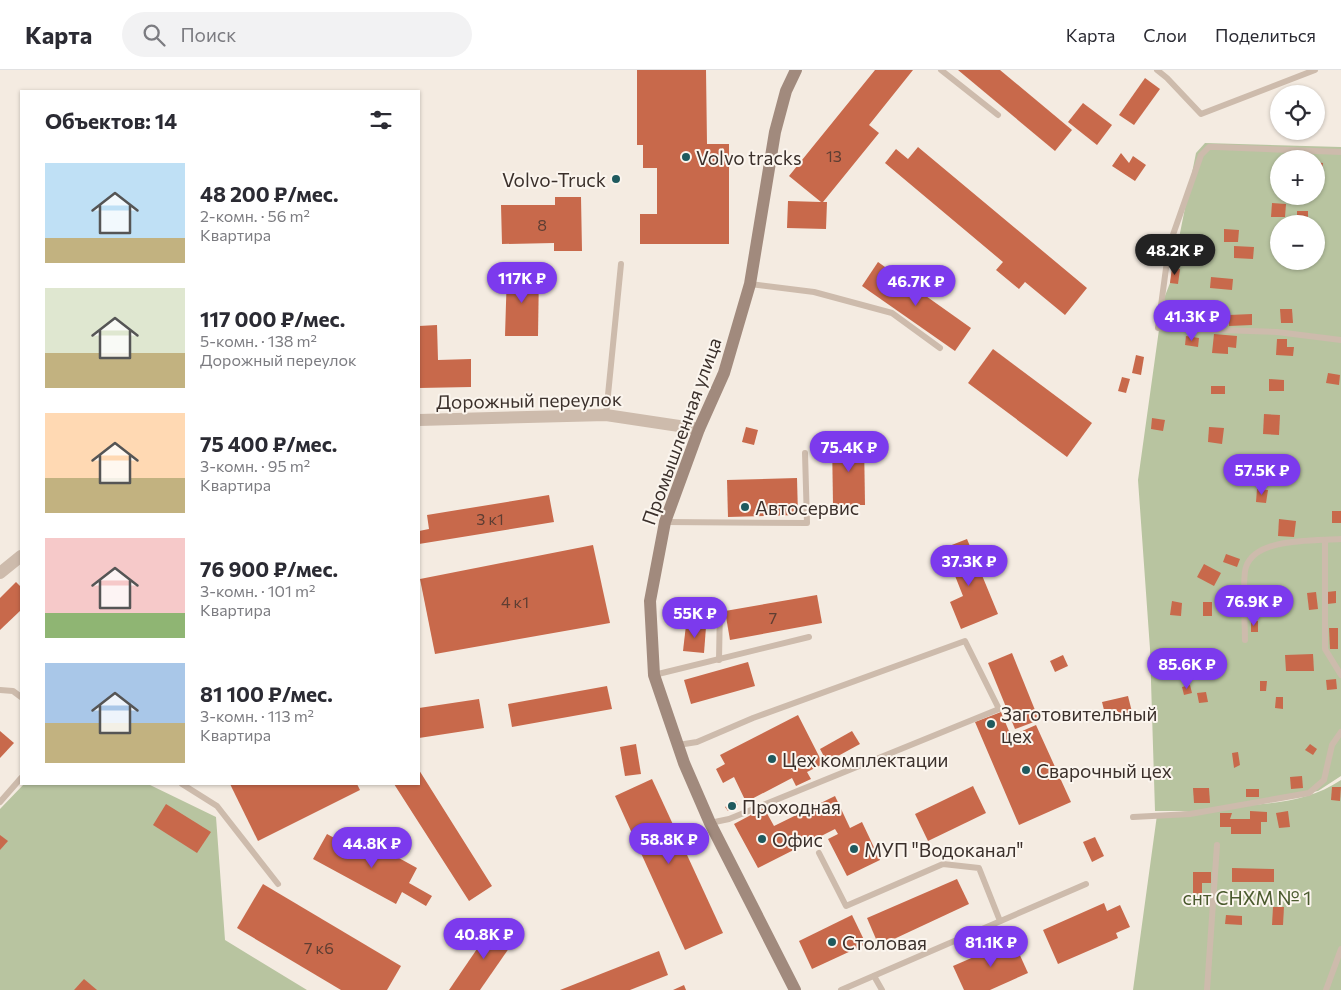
<!DOCTYPE html>
<html lang="ru">
<meta charset="utf-8">
<style>
:root{--surface:#fff;--page:#f2f2f3;--text:#2b2b33;--muted:#7c7c81;--line:#e1e1e2;--accent:#7c3aed}
body{margin:0;font-family:Commissioner,sans-serif;background:var(--page);color:var(--text);height:100vh;display:flex;flex-direction:column;font-size:19px;white-space:nowrap}
*{box-sizing:border-box;margin:0}
p{font-size:16px;color:var(--muted)}
.icon{flex:none;width:28px;height:28px;fill:none;stroke:currentColor;stroke-width:2;stroke-linecap:round;stroke-linejoin:round}
.map{position:relative;flex:1;overflow:hidden}
.details{position:absolute;left:20px;top:20px;width:400px;height:695px;display:flex;flex-direction:column;background:var(--surface);border-radius:0px;box-shadow:0 1px 4px #0004}
.details>*{flex:none}
.controls{position:absolute;left:1270px;top:15px;display:grid;gap:10px}
.controls a{display:grid;place-items:center;width:55px;height:55px;border-radius:50%;background:var(--surface);box-shadow:0 1px 4px #0004;font-size:25px}
.price{position:absolute;translate:-50% -42px;padding:0 11px;border-radius:18px;background:var(--accent);color:#fff;font-size:16px;line-height:32px;filter:drop-shadow(0 1px 2px #0008)}
.price::after{content:'';position:absolute;left:50%;top:30px;width:15px;height:11px;margin-left:-8px;background:inherit;clip-path:polygon(0 0,100% 0,50% 100%)}
.price.on{background:#222;color:#fff}
ul{padding:0;list-style:none}
li{display:flex;align-items:center;gap:15px;height:125px;padding:0 25px}
li span{display:grid;place-items:center;flex:none;width:140px;height:100px;border-radius:0px;color:#555}
li>.icon{margin-inline-start:auto}
span .icon{width:60px;height:60px;fill:#fffc;stroke-width:1}
li b{font-size:21px}
h2{display:flex;justify-content:space-between;align-items:center;height:60px;padding:0 25px;font-size:21px}
header{display:flex;align-items:center;gap:30px;box-sizing:border-box;height:70px;padding:0 25px;background:var(--surface);border-bottom:1px solid var(--line)}
header strong{font-size:24px}
nav{display:flex;gap:28px;margin-inline-start:auto;font-size:18px}
.search{width:350px;height:45px;background:var(--page);display:flex;align-items:center;gap:12px;box-sizing:border-box;padding:0 18px;border-radius:28px;color:var(--muted);font-size:19px}
.map>svg:first-child{display:block}
</style>
<header>
<strong>Карта</strong>
<div class="search"><svg class="icon" aria-label="search" viewBox="0 0 24 24"><circle cx="10" cy="10" r="6"/><path d="M15 15l6 6"/></svg>Поиск</div>
<nav><a>Карта</a><a>Слои</a><a>Поделиться</a></nav>
</header>
<div class="map">
<svg width="1341" height="920" viewBox="0 0 1341 920">
<rect width="100%" height="100%" fill="#f4ebe1"/>
<!-- green -->
<g fill="#b8c4a0" fill-rule="evenodd">
<path d="M 1205,73 L 1341,77 L 1341,706 L 1318,721 L 1248,735 C 1281,733 1313,729 1341,710 L 1341,920 L 1133,920 L 1157,745 L 1189,741 L 1155,741 L 1150,579 L 1138,410 L 1163,231 L 1170,213 L 1196,83 ZM 1279,89 L 1316,89 L 1316,126 L 1279,126 ZM 1279,154 L 1316,154 L 1316,191 L 1279,191 Z"/>
<polygon points="24,714 148,714 216,747 225,870 307,920 0,920 0,739"/>
</g>
<!-- building -->
<g fill="#c8694b">
<polygon points="637,0 706,0 707,74 729,74 729,174 640,174 640,144 657,144 657,98 643,98 643,75 637,75"/>
<polygon points="875,0 913,0 869,55 879,63 823,132 827,132 826,159 787,158 788,131 821,132 789,106"/>
<polygon points="958,0 1000,0 1072,60 1055,81"/>
<polygon points="1145,8 1160,19 1134,55 1119,45"/>
<polygon points="1083,33 1112,55 1097,75 1068,52"/>
<polygon points="918,77 1087,218 1065,245 1025,212 1019,219 996,200 1003,192 885,93 896,79 908,89"/>
<polygon points="1121,83 1129,93 1133,86 1146,95 1135,111 1112,96"/>
<polygon points="1316,92 1323,93 1321,106 1316,105"/>
<polygon points="555,127 581,127 582,181 554,181 554,173 502,174 501,135 555,135"/>
<polygon points="1272,133 1286,134 1285,147 1271,147"/>
<rect x="1297" y="141" width="11" height="9"/>
<polygon points="1224,159 1239,160 1238,172 1224,172"/>
<polygon points="1273,162 1279,163 1279,175 1272,175"/>
<polygon points="1234,176 1254,177 1253,189 1234,188"/>
<polygon points="878,192 971,258 955,281 862,216"/>
<polygon points="1172,197 1180,199 1178,214 1170,213"/>
<polygon points="507,201 539,201 538,266 505,266"/>
<polygon points="1211,207 1233,209 1232,220 1210,218"/>
<polygon points="1280,239 1292,239 1293,253 1281,253"/>
<polygon points="1252,244 1252,255 1229,256 1229,245"/>
<polygon points="437,255 438,290 471,289 471,317 419,318 419,256"/>
<polygon points="1214,264 1237,266 1236,278 1228,277 1228,284 1212,283"/>
<polygon points="1186,266 1199,268 1198,277 1185,275"/>
<polygon points="1277,269 1287,269 1287,277 1294,277 1293,286 1276,285"/>
<polygon points="993,279 1092,353 1067,387 968,313"/>
<polygon points="1136,285 1144,287 1141,305 1132,303"/>
<polygon points="1328,303 1340,305 1339,315 1326,313"/>
<polygon points="1122,307 1130,309 1126,323 1118,321"/>
<polygon points="1269,309 1284,310 1284,321 1269,321"/>
<rect x="1211" y="316" width="14" height="8"/>
<polygon points="1264,344 1280,345 1279,365 1263,364"/>
<polygon points="1152,348 1165,350 1163,361 1151,359"/>
<polygon points="746,357 758,360 754,375 742,372"/>
<polygon points="1209,357 1224,358 1222,374 1208,372"/>
<polygon points="832,371 864,371 865,435 833,435"/>
<polygon points="1257,402 1274,403 1273,414 1256,413"/>
<polygon points="797,408 798,445 728,447 727,410"/>
<polygon points="1257,419 1268,420 1266,433 1256,432"/>
<polygon points="549,425 554,452 419,474 419,461 429,459 427,445"/>
<rect x="1332" y="441" width="9" height="12"/>
<polygon points="1279,449 1296,451 1294,467 1278,466"/>
<polygon points="967,469 998,544 961,559 950,532 963,526 944,478"/>
<polygon points="593,475 610,553 435,584 420,509"/>
<polygon points="1226,484 1240,489 1237,497 1223,492"/>
<polygon points="1204,494 1221,503 1214,516 1197,507"/>
<polygon points="16,512 21,517 21,540 0,560 0,528"/>
<polygon points="1336,521 1336,533 1327,534 1327,522"/>
<polygon points="1316,522 1318,539 1309,540 1307,523"/>
<polygon points="817,525 822,553 730,570 725,541"/>
<polygon points="1172,531 1182,533 1181,546 1170,545"/>
<rect x="1203" y="532" width="9" height="14"/>
<rect x="1251" y="551" width="7" height="11"/>
<polygon points="686,555 706,557 704,583 683,581"/>
<polygon points="1329,558 1338,558 1338,579 1330,579"/>
<polygon points="1012,583 1039,650 1015,659 988,593"/>
<polygon points="1313,584 1314,601 1286,601 1285,585"/>
<polygon points="1063,585 1068,596 1055,602 1050,591"/>
<polygon points="748,592 755,616 691,634 684,610"/>
<polygon points="1336,609 1337,619 1327,620 1326,610"/>
<polygon points="1260,611 1267,611 1266,621 1260,621"/>
<polygon points="1190,615 1192,623 1184,625 1182,617"/>
<polygon points="607,616 612,639 512,657 508,634"/>
<polygon points="1206,622 1208,632 1199,633 1197,623"/>
<polygon points="1128,626 1133,646 1120,649 1118,641 1105,644 1102,632"/>
<polygon points="1276,627 1283,627 1283,639 1275,638"/>
<polygon points="479,629 484,658 419,668 419,638"/>
<polygon points="1001,642 1011,666 1036,655 1071,732 1019,755 975,652"/>
<polygon points="798,645 823,694 807,702 811,709 796,716 792,708 746,732 734,707 723,713 716,699 725,694 720,685"/>
<polygon points="0,661 14,673 0,688"/>
<polygon points="852,661 860,674 827,692 820,679"/>
<polygon points="636,674 641,704 625,706 620,677"/>
<polygon points="1310,674 1317,679 1313,685 1305,680"/>
<polygon points="1238,682 1240,695 1234,698 1232,683"/>
<polygon points="419,700 492,816 469,831 394,714 419,714"/>
<polygon points="1302,706 1303,718 1291,719 1290,707"/>
<polygon points="652,709 723,863 685,880 615,726"/>
<polygon points="230,714 357,714 360,720 258,771"/>
<polygon points="973,716 986,743 928,771 915,744"/>
<polygon points="1332,717 1341,717 1340,731 1331,730"/>
<polygon points="1193,718 1209,718 1210,733 1194,733"/>
<rect x="1246" y="719" width="13" height="8"/>
<polygon points="835,726 850,758 862,752 880,790 847,806 828,769 838,764 835,759 758,798 734,754 764,738 774,756"/>
<polygon points="736,731 738,735 728,741 725,737"/>
<polygon points="166,734 211,762 197,783 153,755"/>
<polygon points="1250,741 1267,742 1267,752 1261,752 1261,764 1231,764 1231,757 1220,757 1220,743 1232,743 1230,749 1250,749"/>
<polygon points="1288,741 1290,757 1279,758 1276,743"/>
<polygon points="327,764 362,783 368,771 417,798 409,813 432,826 426,836 402,822 396,834 313,789"/>
<polygon points="0,765 8,771 0,780"/>
<polygon points="1095,767 1104,786 1092,792 1083,772"/>
<polygon points="1232,798 1274,799 1274,812 1232,812"/>
<polygon points="1193,802 1211,802 1211,813 1202,813 1202,824 1193,823"/>
<polygon points="957,809 969,834 879,876 867,848"/>
<polygon points="263,814 401,896 387,920 341,920 237,858"/>
<polygon points="1104,833 1107,841 1120,835 1130,857 1116,863 1118,868 1058,894 1043,860"/>
<polygon points="1273,837 1284,837 1283,855 1272,855"/>
<polygon points="852,845 866,874 812,899 799,871"/>
<polygon points="1226,845 1242,846 1242,855 1225,854"/>
<polygon points="494,854 516,868 480,920 449,920"/>
<polygon points="1013,870 1028,903 990,920 964,920 953,896"/>
<polygon points="659,881 668,905 630,920 560,920"/>
<polygon points="84,909 97,920 74,920"/>
<polygon points="684,915 686,920 673,920"/>
</g>
<g fill="none" stroke-linecap="round" stroke-linejoin="round">
<!-- service -->
<g stroke="#cdbbac" stroke-width="6">
<polyline points="941,0 998,45"/>
<polyline points="1157,0 1167,8 1201,44 1315,0"/>
<polyline points="1341,82 1216,77 1209,77 1201,85 1169,176 1158,258 1277,262 1341,270"/>
<polyline points="750,214 814,222 892,243 940,278"/>
<polyline points="606,345 621,194"/>
<polyline points="665,452 807,453 805,383"/>
<polyline points="1325,470 1325,579 1341,605"/>
<path d="M 1245,570 C 1245,555 1242,508 1246,497 C 1256,467 1315,471 1341,469"/>
<polyline points="719,590 720,536"/>
<polyline points="654,605 809,567"/>
<polyline points="0,620 13,621 21,627"/>
<polyline points="678,675 697,672 753,648 965,571 999,639 729,749 710,753"/>
<polyline points="182,714 217,736 278,814"/>
<polyline points="0,732 21,708"/>
<polyline points="1133,747 1190,744 1309,723 1324,710 1332,675 1341,662"/>
<polyline points="819,783 846,836 943,794 979,798 1000,851"/>
<polyline points="874,906 882,920"/>
<polyline points="841,920 1086,814"/>
<polyline points="1207,920 1217,775"/>
<polyline points="1326,920 1341,879"/>
</g>
<!-- minor -->
<g stroke="#cdbbac" stroke-width="12">
<polyline points="419,350 606,345 699,359"/>
<polyline points="0,503 21,486"/>
</g>
<!-- secondary -->
<polyline stroke="#a18a7d" stroke-width="12" points="795,920 710,753 684,693 654,605 650,531 665,452 699,359 724,303 750,214 775,62 786,21 796,0"/>
</g>
<!-- markers -->
<g fill="#1f5a5e" stroke="#fbf5ee" stroke-width="2">
<circle cx="686" cy="87" r="5"/>
<circle cx="616" cy="109" r="5"/>
<circle cx="745" cy="437" r="5"/>
<circle cx="991" cy="654" r="5"/>
<circle cx="772" cy="689" r="5"/>
<circle cx="1026" cy="700" r="5"/>
<circle cx="732" cy="736" r="5"/>
<circle cx="762" cy="769" r="5"/>
<circle cx="854" cy="779" r="5"/>
<circle cx="832" cy="872" r="5"/>
</g>
<g text-anchor="middle" dominant-baseline="central" stroke-width="4" stroke-linejoin="round" paint-order="stroke">
<!-- number labels -->
<g font-size="16" fill="#5e3e33">
<text x="834" y="85">13</text>
<text x="542" y="154">8</text>
<text x="490" y="448">3 к1</text>
<text x="515" y="531">4 к1</text>
<text x="773" y="547">7</text>
<text x="319" y="877">7 к6</text>
</g>
<!-- poi labels -->
<g font-size="19" fill="#3b302b" stroke="#fbf5ee" text-anchor="start">
<text x="696" y="87">Volvo tracks</text>
<text x="606" y="109" text-anchor="end">Volvo-Truck</text>
<text x="755" y="437">Автосервис</text>
<text x="1001" y="643">Заготовительный<tspan x="1001" dy="22">цех</tspan></text>
<text x="782" y="689">Цех комплектации</text>
<text x="1036" y="700">Сварочный цех</text>
<text x="742" y="736">Проходная</text>
<text x="772" y="769">Офис</text>
<text x="864" y="779">МУП "Водоканал"</text>
<text x="842" y="872">Столовая</text>
</g>
<!-- street labels -->
<g font-size="19" fill="#3b302b" stroke="#fbf5ee">
<text transform="translate(529 330) rotate(-1)">Дорожный переулок</text>
<text transform="translate(681 361) rotate(-70)">Промышленная улица</text>
</g>
<!-- park labels -->
<g font-size="19" fill="#4a5a2e" stroke="#fbf5ee">
<text x="1247" y="827">снт СНХМ № 1</text>
</g>
</g>
</svg>
<div class="controls">
<a><svg class="icon" aria-label="locate" viewBox="0 0 24 24"><circle cx="12" cy="12" r="6"/><path d="M12 2v4M12 18v4M2 12h4M18 12h4"/></svg></a>
<a>+</a>
<a>−</a>
</div>
<b class="price on" style="left:1175px;top:206px">48.2K ₽</b>
<b class="price" style="left:522px;top:234px">117K ₽</b>
<b class="price" style="left:916px;top:237px">46.7K ₽</b>
<b class="price" style="left:1192px;top:272px">41.3K ₽</b>
<b class="price" style="left:849px;top:403px">75.4K ₽</b>
<b class="price" style="left:1262px;top:426px">57.5K ₽</b>
<b class="price" style="left:969px;top:517px">37.3K ₽</b>
<b class="price" style="left:1254px;top:557px">76.9K ₽</b>
<b class="price" style="left:695px;top:569px">55K ₽</b>
<b class="price" style="left:1187px;top:620px">85.6K ₽</b>
<b class="price" style="left:669px;top:795px">58.8K ₽</b>
<b class="price" style="left:372px;top:799px">44.8K ₽</b>
<b class="price" style="left:484px;top:890px">40.8K ₽</b>
<b class="price" style="left:991px;top:898px">81.1K ₽</b>
<section class="details">
<h2>Объектов: 14<svg class="icon" aria-label="filters" viewBox="0 0 24 24"><path d="M4 7h16M4 17h16"/><circle cx="9" cy="7" r="2"/><circle cx="15" cy="17" r="2"/></svg></h2>
<ul>
<li><span style="background:linear-gradient(#bfe0f5 75%,#c2b280 0)"><svg class="icon" aria-label="home" viewBox="0 0 24 24"><path d="M3 11l9-7 9 7M6 9v11h12V9"/></svg></span><div><b>48 200 ₽/мес.</b><p>2-комн. · 56 m²</p><p>Квартира</p></div></li>
<li><span style="background:linear-gradient(#dfe7d0 65%,#c2b280 0)"><svg class="icon" aria-label="home" viewBox="0 0 24 24"><path d="M3 11l9-7 9 7M6 9v11h12V9"/></svg></span><div><b>117 000 ₽/мес.</b><p>5-комн. · 138 m²</p><p>Дорожный переулок</p></div></li>
<li><span style="background:linear-gradient(#ffd9b3 65%,#c2b280 0)"><svg class="icon" aria-label="home" viewBox="0 0 24 24"><path d="M3 11l9-7 9 7M6 9v11h12V9"/></svg></span><div><b>75 400 ₽/мес.</b><p>3-комн. · 95 m²</p><p>Квартира</p></div></li>
<li><span style="background:linear-gradient(#f6c9c9 75%,#8fb573 0)"><svg class="icon" aria-label="home" viewBox="0 0 24 24"><path d="M3 11l9-7 9 7M6 9v11h12V9"/></svg></span><div><b>76 900 ₽/мес.</b><p>3-комн. · 101 m²</p><p>Квартира</p></div></li>
<li><span style="background:linear-gradient(#a9c7e8 60%,#c2b280 0)"><svg class="icon" aria-label="home" viewBox="0 0 24 24"><path d="M3 11l9-7 9 7M6 9v11h12V9"/></svg></span><div><b>81 100 ₽/мес.</b><p>3-комн. · 113 m²</p><p>Квартира</p></div></li>
</ul>
</section>
</div>
